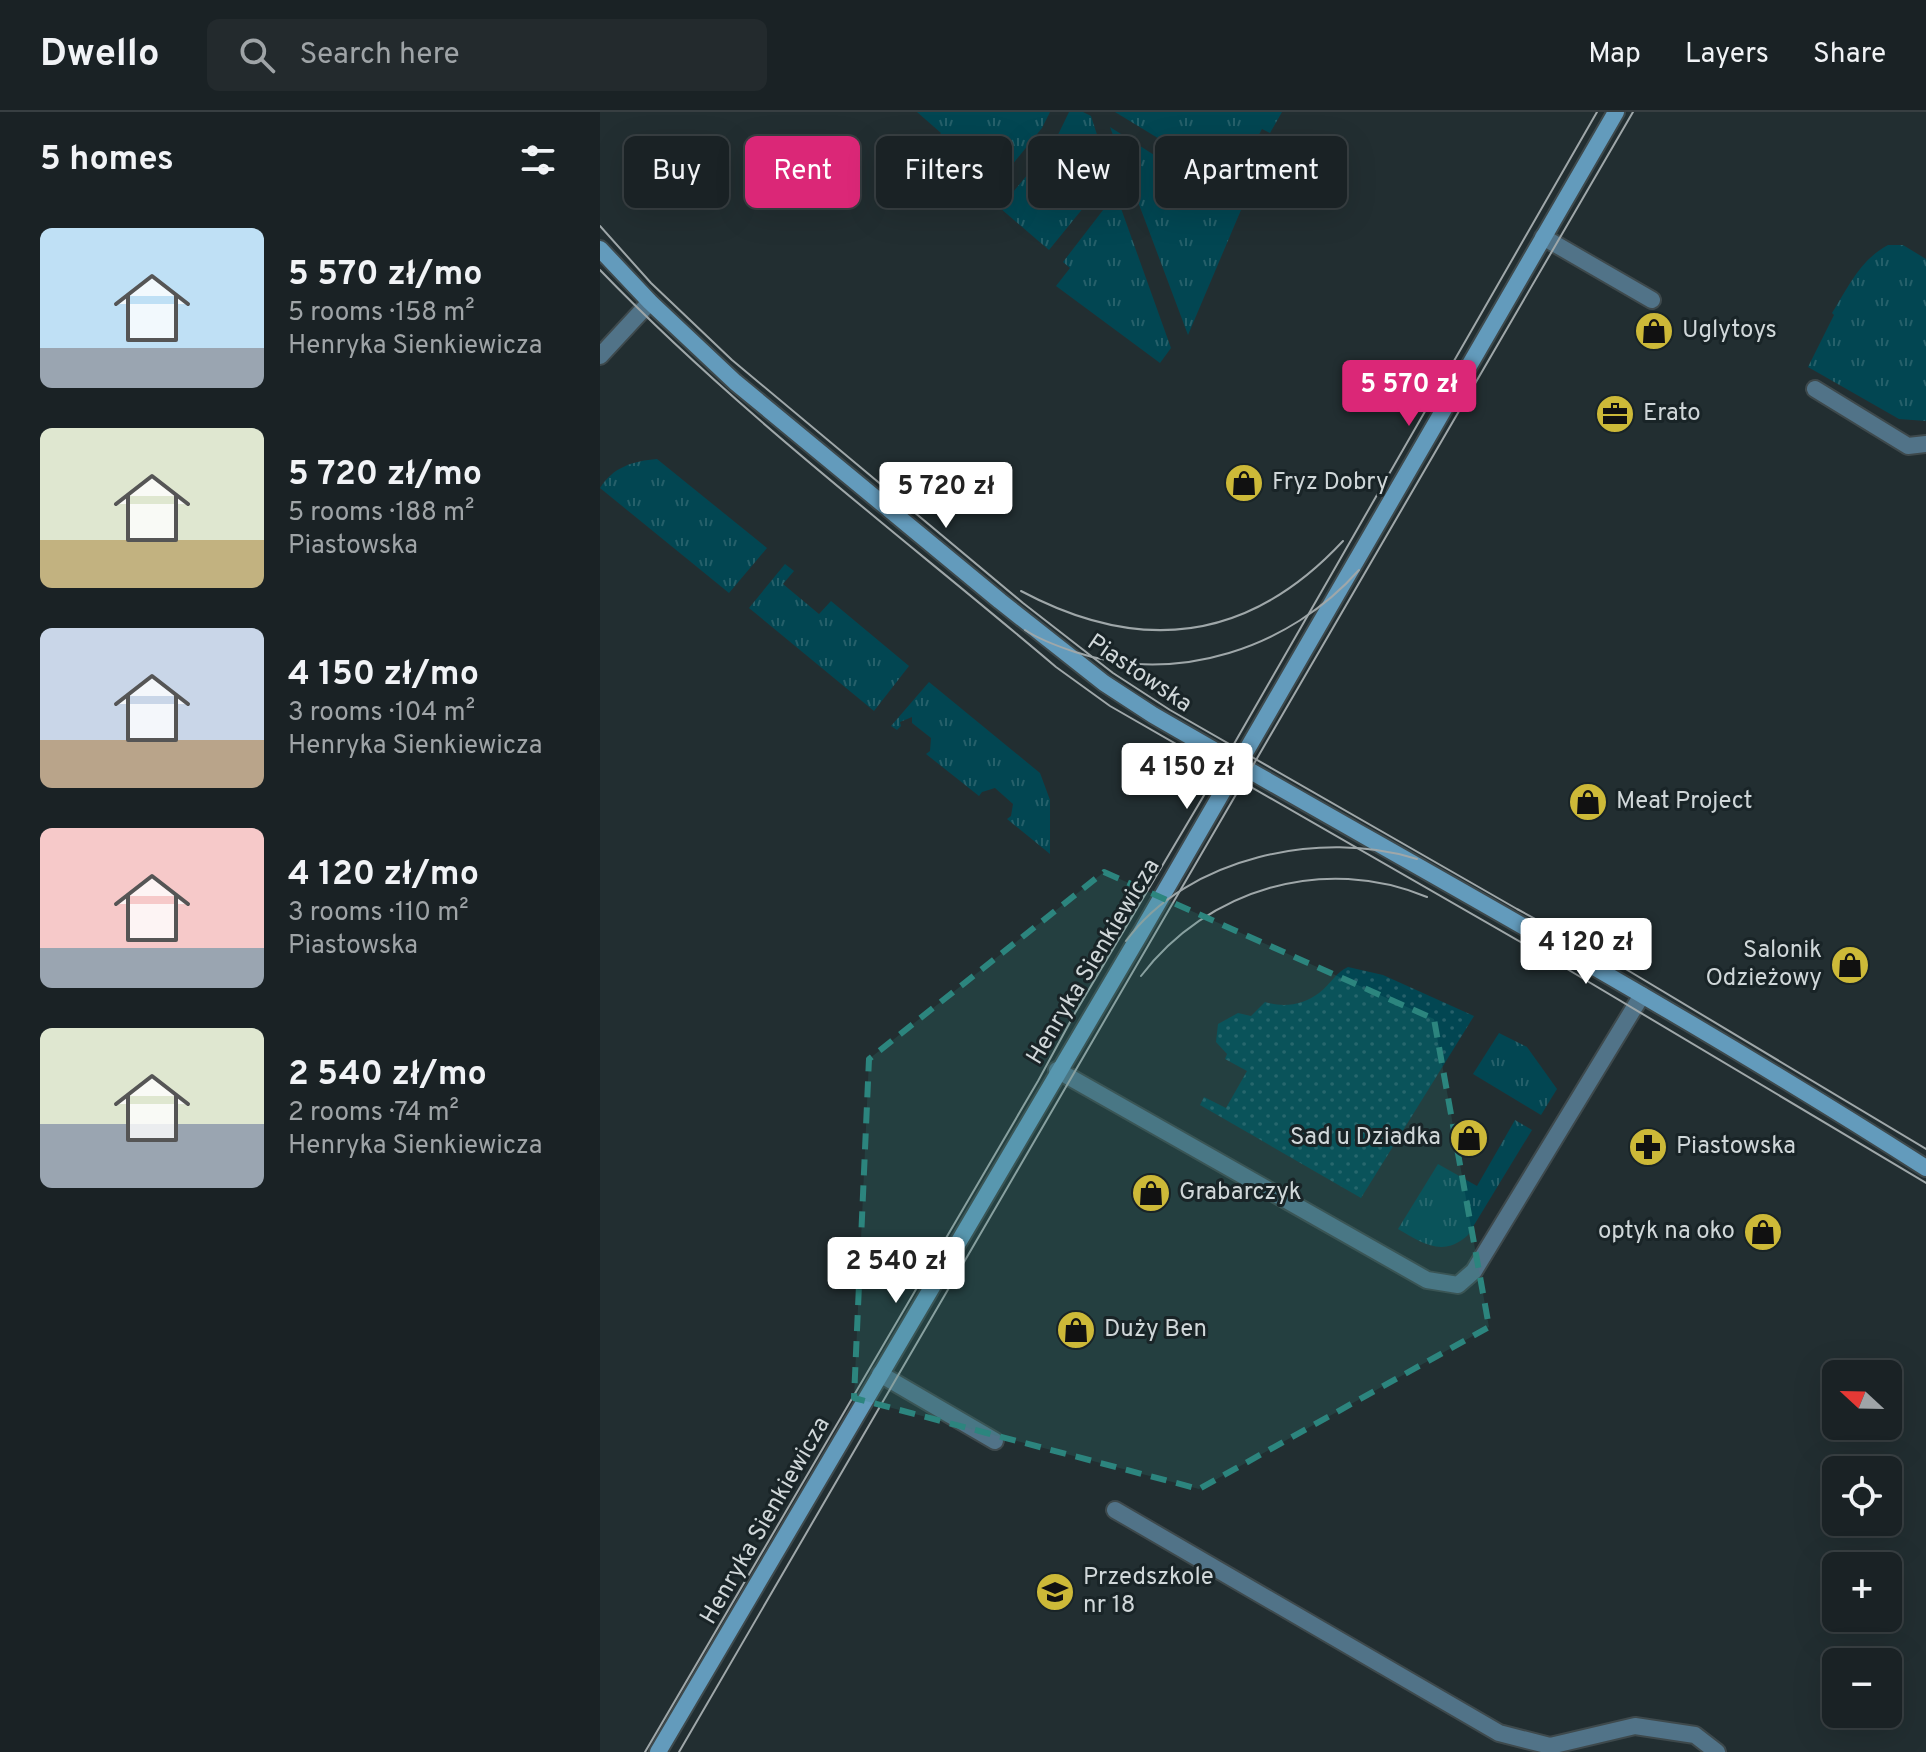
<!DOCTYPE html>
<meta charset="utf-8">
<style>
:root{--surface:#1a2225;--page:#232a2d;--text:#f1f3f6;--muted:#9fa4a7;--line:#383f42;--accent:#db2777}
body{margin:0;font-family:Overpass,sans-serif;background:var(--page);color:var(--text);height:100vh;display:flex;flex-direction:column;font-size:30px;white-space:nowrap}
*{box-sizing:border-box;margin:0}
p{font-size:26px;color:var(--muted)}
.icon{flex:none;width:44px;height:44px;fill:none;stroke:currentColor;stroke-width:2;stroke-linecap:round;stroke-linejoin:round}
.map{position:relative;flex:1;overflow:hidden}
.side{display:flex;flex-direction:column;background:var(--surface);width:600px}
.side>*{flex:none}
.guide{position:absolute;left:24px;top:24px;width:760px;height:72px;display:flex;gap:16px}
.needle{width:52px;rotate:292deg}
.buttons{position:absolute;left:1222px;top:1248px;display:grid;gap:16px}
.buttons a{display:grid;place-items:center;width:80px;height:80px;border-radius:12px;background:var(--surface);box-shadow:0 8px 32px #0002,0 0 0 2px var(--line);font-size:40px}
.price{position:absolute;translate:-50% -68px;padding:0 18px;border-radius:8px;background:#fff;color:#222;font-size:26px;line-height:52px;filter:drop-shadow(0 2px 4px #0008)}
.price::after{content:'';position:absolute;left:50%;top:48px;width:24px;height:18px;margin-left:-12px;background:inherit;clip-path:polygon(0 0,100% 0,50% 100%)}
.price.active{background:var(--accent);color:#fff}
ul{padding:0;list-style:none}
li{display:flex;align-items:center;gap:24px;height:200px;padding:0 40px}
li span{display:grid;place-items:center;flex:none;width:224px;height:160px;border-radius:12px;color:#555}
li>.icon{margin-inline-start:auto}
span .icon{width:96px;height:96px;fill:#fffc;stroke-width:1}
li b{font-size:34px}
h2{display:flex;justify-content:space-between;align-items:center;height:96px;padding:0 40px;font-size:34px}
.chip{padding:0 28px;border-radius:12px;background:var(--surface);box-shadow:0 8px 32px #0002,0 0 0 2px var(--line);font-size:28px;line-height:72px}
.chip.active{background:var(--accent);color:#fff}
header{display:flex;align-items:center;gap:48px;box-sizing:border-box;height:112px;padding:0 40px;background:var(--surface);border-bottom:2px solid var(--line)}
header strong{font-size:38px}
nav{display:flex;gap:44px;margin-inline-start:auto;font-size:28px}
.search{width:560px;height:72px;background:var(--page);display:flex;align-items:center;gap:20px;box-sizing:border-box;padding:0 28px;border-radius:12px;color:var(--muted);font-size:30px}
main{display:flex;flex:1;min-height:0}
.map>svg:first-child{display:block}
</style>
<header>
<strong>Dwello</strong>
<div class="search"><svg class="icon" aria-label="search" viewBox="0 0 24 24"><circle cx="10" cy="10" r="6"/><path d="M15 15l6 6"/></svg>Search here</div>
<nav><a>Map</a><a>Layers</a><a>Share</a></nav>
</header>
<main>
<section class="side">
<h2>5 homes<svg class="icon" aria-label="filters" viewBox="0 0 24 24"><path d="M4 7h16M4 17h16"/><circle cx="9" cy="7" r="2"/><circle cx="15" cy="17" r="2"/></svg></h2>
<ul>
<li><span style="background:linear-gradient(#bfe0f5 75%,#9aa5b1 0)"><svg class="icon" aria-label="home" viewBox="0 0 24 24"><path d="M3 11l9-7 9 7M6 9v11h12V9"/></svg></span><div><b>5 570 zł/mo</b><p>5 rooms · 158 m²</p><p>Henryka Sienkiewicza</p></div></li>
<li><span style="background:linear-gradient(#dfe7d0 70%,#c2b280 0)"><svg class="icon" aria-label="home" viewBox="0 0 24 24"><path d="M3 11l9-7 9 7M6 9v11h12V9"/></svg></span><div><b>5 720 zł/mo</b><p>5 rooms · 188 m²</p><p>Piastowska</p></div></li>
<li><span style="background:linear-gradient(#c9d6e8 70%,#b9a48a 0)"><svg class="icon" aria-label="home" viewBox="0 0 24 24"><path d="M3 11l9-7 9 7M6 9v11h12V9"/></svg></span><div><b>4 150 zł/mo</b><p>3 rooms · 104 m²</p><p>Henryka Sienkiewicza</p></div></li>
<li><span style="background:linear-gradient(#f6c9c9 75%,#9aa5b1 0)"><svg class="icon" aria-label="home" viewBox="0 0 24 24"><path d="M3 11l9-7 9 7M6 9v11h12V9"/></svg></span><div><b>4 120 zł/mo</b><p>3 rooms · 110 m²</p><p>Piastowska</p></div></li>
<li><span style="background:linear-gradient(#dfe7d0 60%,#9aa5b1 0)"><svg class="icon" aria-label="home" viewBox="0 0 24 24"><path d="M3 11l9-7 9 7M6 9v11h12V9"/></svg></span><div><b>2 540 zł/mo</b><p>2 rooms · 74 m²</p><p>Henryka Sienkiewicza</p></div></li>
</ul>
</section>
<div class="map">
<svg width="1326" height="1640" viewBox="0 0 1326 1640">
<defs>
<pattern id="grass-tufts" width="24" height="20" patternUnits="userSpaceOnUse" patternTransform="scale(2)"><rect width="24" height="20" fill="#024652"/><path d="M3 7l-1-3M5 7V3M7 7l1-3M15 17l-1-3M17 17v-4M19 17l1-3" fill="none" stroke="#26606a"/></pattern>
<pattern id="park-dots" width="8" height="8" patternUnits="userSpaceOnUse" patternTransform="scale(2)"><rect width="8" height="8" fill="#024652"/><path d="M2 2h.1M6 6h.1" fill="none" stroke="#26606a" stroke-width="1.8" stroke-linecap="round"/></pattern>
</defs>
<rect width="100%" height="100%" fill="#222e31"/>
<!-- grass -->
<g fill="url(#grass-tufts)">
<polygon points="317,0 450,0 442,16 386,85 329,36 341,21"/>
<polygon points="469,0 483,0 491,4 510,63 449,138 400,96 455,29"/>
<polygon points="515,0 682,0 670,21 662,17 644,50 681,71 686,71 686,83 680,83 673,96"/>
<polygon points="510,15 641,98 588,223"/>
<polygon points="518,88 571,236 560,251 456,174 470,156 463,150 510,89"/>
<path d="M 1288,133 L 1303,133 L 1326,147 L 1326,309 L 1299,307 L 1208,255 L 1234,203 L 1232,201 C 1249,174 1259,149 1288,133 Z"/>
<path d="M 57,347 L 167,436 L 129,481 L 0,376 C 13,355 33,349 57,347 Z"/>
<polygon points="185,452 194,459 183,472 219,502 231,489 309,554 274,599 149,496"/>
<polygon points="329,570 440,661 450,688 450,742 407,707 411,704 413,692 395,676 382,680 379,684 326,642 330,639 331,626 312,611 312,605 300,610 301,614 297,618 291,614"/>
<polygon points="899,921 927,935 957,977 941,1003 873,962"/>
<path d="M 915,1008 L 932,1018 L 868,1123 C 843,1146 822,1131 798,1117 L 838,1052 L 877,1074 Z"/>
</g>
<!-- park -->
<path fill="url(#park-dots)" d="M 748,855 L 783,863 L 874,904 L 761,1086 L 600,993 L 604,985 L 626,996 L 647,959 L 625,947 L 627,942 L 616,930 L 618,912 L 638,901 L 651,904 L 665,890 C 684,896 703,893 719,881 C 730,873 736,860 748,855 Z"/>
<g fill="none" stroke-linecap="round" stroke-linejoin="round">
<defs>
<g id="lane">
<polyline points="943,125 1052,188"/>
<polyline points="1215,277 1308,334 1326,332"/>
<polyline points="457,958 827,1168 858,1173 874,1159 1042,883"/>
<polyline points="280,1262 395,1329"/>
<polyline points="515,1398 899,1621 950,1634 1035,1614 1095,1623 1117,1640"/>
</g>
<polyline id="street" points="0,244 50,190"/>
<g id="secondary">
<path d="M 0,137 L 50,190 L 135,270 L 400,489 L 504,571 L 553,603 C 812,753 1075,895 1326,1056"/>
<polyline points="58,1640 539,824 1016,0"/>
</g>
</defs>
<!-- lane casing -->
<use href="#lane" stroke="#3e494c" stroke-width="20"/>
<!-- street casing -->
<use href="#street" stroke="#3e494c" stroke-width="20"/>
<!-- secondary casing -->
<use href="#secondary" stroke="#3e494c" stroke-width="20"/>
<!-- lane -->
<use href="#lane" stroke="#517388" stroke-width="16"/>
<!-- street -->
<use href="#street" stroke="#517388" stroke-width="16"/>
<!-- secondary -->
<use href="#secondary" stroke="#639bbc" stroke-width="16"/>
<!-- tram -->
<g stroke="#9fa7a9" stroke-width="2">
<polyline points="0,114 51,171 132,248 423,491 513,561 570,598 917,797 1009,847 1326,1037"/>
<path d="M 0,158 C 140,303 303,425 456,555 L 510,594 L 952,848 L 1326,1071"/>
<path d="M 421,479 C 541,543 649,530 743,429"/>
<path d="M 425,518 C 440,528 457,534 475,540 C 576,574 690,536 759,458"/>
<path d="M 526,829 C 587,745 721,717 817,747"/>
<path d="M 541,864 C 607,777 724,742 827,785"/>
<polyline points="45,1640 438,969 475,901 619,658 997,0"/>
<polyline points="79,1640 1033,0"/>
</g>
</g>
<!-- marked area -->
<path fill="#2c857e" fill-opacity="0.2" stroke="#2c857e" stroke-width="6" stroke-dasharray="16 10" stroke-linejoin="round" d="M 504,760 L 834,907 L 889,1215 L 599,1377 L 254,1286 L 269,947 Z"/>
<!-- icons -->
<defs>
<symbol id="shop-disc" viewBox="-11 -11 22 22"><circle r="9.5" fill="#cdb938" stroke="#192427"/><path d="M-5-2.5h2.3a2.7 3.5 0 0 1 5.4 0H5L5.5 6h-11ZM-1.5-2.5h3a1.5 2.3 0 0 0-3 0Z" fill="#111"/></symbol>
<symbol id="office-disc" viewBox="-11 -11 22 22"><circle r="9.5" fill="#cdb938" stroke="#192427"/><path d="M-6-3h4V-5.5h4V-3h4V5H-6ZM-1-4.5V-3h2v-1.5ZM-6 0V1H6V0Z" fill="#111"/></symbol>
<symbol id="pharmacy-disc" viewBox="-11 -11 22 22"><circle r="9.5" fill="#cdb938" stroke="#192427"/><path d="M-2-6h4v4h4v4h-4v4h-4v-4h-4v-4h4Z" fill="#111"/></symbol>
<symbol id="school-disc" viewBox="-11 -11 22 22"><circle r="9.5" fill="#cdb938" stroke="#192427"/><path d="M0-5L7-2L0 1L-7-2ZM-4 1L0 2.5L4 1V4Q0 6-4 4Z" fill="#111"/></symbol>
</defs>
<g fill-rule="evenodd">
<use href="#shop-disc" x="1032" y="197" width="44" height="44"/>
<use href="#office-disc" x="993" y="280" width="44" height="44"/>
<use href="#shop-disc" x="622" y="349" width="44" height="44"/>
<use href="#shop-disc" x="966" y="668" width="44" height="44"/>
<use href="#shop-disc" x="1228" y="831" width="44" height="44"/>
<use href="#shop-disc" x="847" y="1004" width="44" height="44"/>
<use href="#pharmacy-disc" x="1026" y="1013" width="44" height="44"/>
<use href="#shop-disc" x="529" y="1059" width="44" height="44"/>
<use href="#shop-disc" x="1141" y="1098" width="44" height="44"/>
<use href="#shop-disc" x="454" y="1196" width="44" height="44"/>
<use href="#school-disc" x="433" y="1458" width="44" height="44"/>
</g>
<g text-anchor="middle" dominant-baseline="central" stroke-width="6" stroke-linejoin="round" paint-order="stroke">
<!-- poi labels -->
<g font-size="24" fill="#d0d7d9" stroke="#192427" text-anchor="start">
<text x="1082" y="219">Uglytoys</text>
<text x="1043" y="302">Erato</text>
<text x="672" y="371">Fryz Dobry</text>
<text x="1016" y="690">Meat Project</text>
<text x="1222" y="839" text-anchor="end">Salonik<tspan x="1222" dy="28">Odzieżowy</tspan></text>
<text x="841" y="1026" text-anchor="end">Sad u Dziadka</text>
<text x="1076" y="1035">Piastowska</text>
<text x="579" y="1081">Grabarczyk</text>
<text x="1135" y="1120" text-anchor="end">optyk na oko</text>
<text x="504" y="1218">Duży Ben</text>
<text x="483" y="1466">Przedszkole<tspan x="483" dy="28">nr 18</tspan></text>
</g>
<!-- street labels -->
<g font-size="24" fill="#d0d7d9" stroke="#192427">
<text transform="translate(539 562) rotate(34)">Piastowska</text>
<text transform="translate(494 850) rotate(-59)">Henryka Sienkiewicza</text>
<text transform="translate(166 1409) rotate(-60)">Henryka Sienkiewicza</text>
</g>
</g>
</svg>
<div class="buttons">
<a><svg class="needle" viewBox="-14 -14 28 28"><path d="M0-13l5 13h-10z" fill="#e53935"/><path d="M0 13l5-13h-10z" fill="#9fa4a7"/></svg></a>
<a><svg class="icon" aria-label="locate" viewBox="0 0 24 24"><circle cx="12" cy="12" r="6"/><path d="M12 2v4M12 18v4M2 12h4M18 12h4"/></svg></a>
<a>+</a>
<a>−</a>
</div>
<b class="price active" style="left:809px;top:316px">5 570 zł</b>
<b class="price" style="left:346px;top:418px">5 720 zł</b>
<b class="price" style="left:587px;top:699px">4 150 zł</b>
<b class="price" style="left:986px;top:874px">4 120 zł</b>
<b class="price" style="left:296px;top:1193px">2 540 zł</b>
<div class="guide">
<a class="chip">Buy</a>
<a class="chip active">Rent</a>
<a class="chip">Filters</a>
<a class="chip">New</a>
<a class="chip">Apartment</a>
</div>
</div>
</main>
